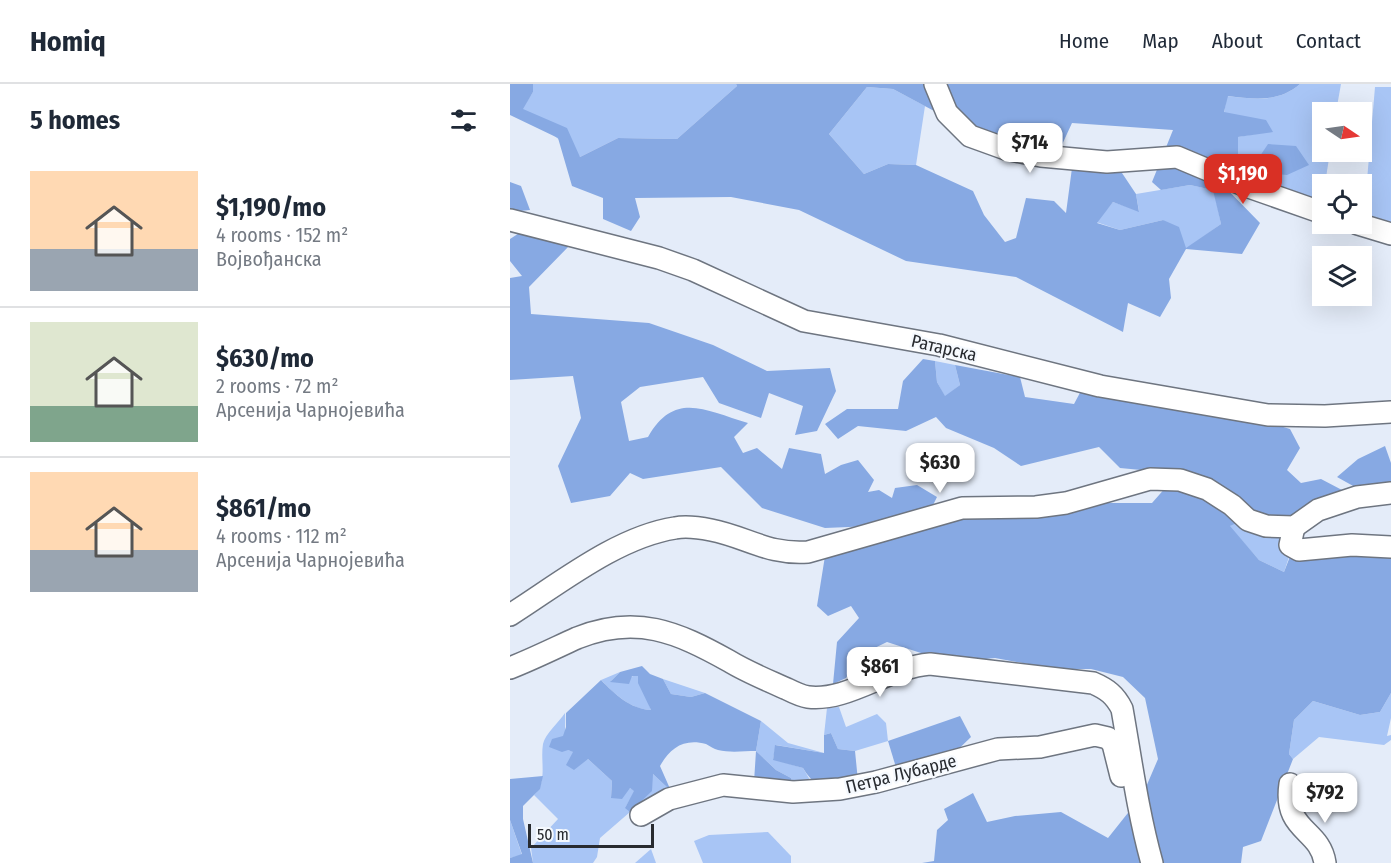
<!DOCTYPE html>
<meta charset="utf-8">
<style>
:root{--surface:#fff;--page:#f2f2f3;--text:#1f2937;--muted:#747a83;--line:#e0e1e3;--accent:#d93025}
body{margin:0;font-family:"Fira Sans Condensed",sans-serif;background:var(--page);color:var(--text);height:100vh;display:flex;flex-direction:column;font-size:22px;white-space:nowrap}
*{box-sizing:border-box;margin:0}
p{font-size:20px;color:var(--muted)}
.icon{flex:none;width:33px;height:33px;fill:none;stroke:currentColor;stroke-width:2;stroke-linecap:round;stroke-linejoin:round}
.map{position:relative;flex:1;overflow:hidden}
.side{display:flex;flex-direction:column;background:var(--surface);width:510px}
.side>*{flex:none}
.needle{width:39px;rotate:103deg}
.fabs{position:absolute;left:802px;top:18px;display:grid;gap:12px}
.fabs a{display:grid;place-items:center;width:60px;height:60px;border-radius:0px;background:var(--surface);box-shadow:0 6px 24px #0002;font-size:30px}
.scale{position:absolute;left:18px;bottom:15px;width:126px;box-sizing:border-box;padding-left:6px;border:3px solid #282b30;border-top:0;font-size:16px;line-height:21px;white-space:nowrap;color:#282b30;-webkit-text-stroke:4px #f5f9fe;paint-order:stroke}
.price{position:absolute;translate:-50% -51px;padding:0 14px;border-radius:12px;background:#fff;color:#222;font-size:20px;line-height:39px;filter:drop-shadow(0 2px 3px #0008)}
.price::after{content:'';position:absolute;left:50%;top:36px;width:18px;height:14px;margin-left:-9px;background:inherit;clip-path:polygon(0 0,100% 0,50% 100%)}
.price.active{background:var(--accent);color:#fff}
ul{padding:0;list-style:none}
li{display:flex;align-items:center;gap:18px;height:150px;padding:0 30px}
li+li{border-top:2px solid var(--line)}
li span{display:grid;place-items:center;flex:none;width:168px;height:120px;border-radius:0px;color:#555}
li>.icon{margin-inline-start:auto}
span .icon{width:72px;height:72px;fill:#fffc;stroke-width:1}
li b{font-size:26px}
h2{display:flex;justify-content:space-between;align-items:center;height:72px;padding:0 30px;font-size:26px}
header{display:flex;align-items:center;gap:36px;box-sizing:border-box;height:84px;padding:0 30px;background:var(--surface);border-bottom:2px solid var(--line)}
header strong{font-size:28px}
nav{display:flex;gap:33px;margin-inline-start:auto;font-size:21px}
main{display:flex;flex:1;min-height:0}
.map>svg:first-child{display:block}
</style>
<header>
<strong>Homiq</strong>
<nav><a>Home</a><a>Map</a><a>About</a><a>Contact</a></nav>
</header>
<main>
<section class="side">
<h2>5 homes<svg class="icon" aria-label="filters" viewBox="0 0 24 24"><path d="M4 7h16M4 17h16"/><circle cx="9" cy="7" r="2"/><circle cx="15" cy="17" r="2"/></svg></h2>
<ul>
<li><span style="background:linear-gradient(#ffd9b3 65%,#9aa5b1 0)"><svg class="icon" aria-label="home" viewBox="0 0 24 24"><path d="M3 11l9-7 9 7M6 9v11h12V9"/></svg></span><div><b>$1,190/mo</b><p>4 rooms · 152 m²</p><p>Војвођанска</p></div></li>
<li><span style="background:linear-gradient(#dfe7d0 70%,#7fa58c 0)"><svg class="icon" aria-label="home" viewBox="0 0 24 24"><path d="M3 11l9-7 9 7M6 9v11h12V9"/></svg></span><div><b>$630/mo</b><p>2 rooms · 72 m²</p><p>Арсенија Чарнојевића</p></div></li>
<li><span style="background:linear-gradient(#ffd9b3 65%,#9aa5b1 0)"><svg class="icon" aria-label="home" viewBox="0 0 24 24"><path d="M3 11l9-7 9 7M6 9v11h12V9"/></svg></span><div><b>$861/mo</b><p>4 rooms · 112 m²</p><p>Арсенија Чарнојевића</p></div></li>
</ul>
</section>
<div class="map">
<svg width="881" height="779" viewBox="0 0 881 779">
<rect width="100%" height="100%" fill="#e4ecf9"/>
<!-- green -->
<g fill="#a8c5f5">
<polygon points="23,0 226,0 227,2 167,55 108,54 70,73 12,25 23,8"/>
<path d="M 790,0 L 831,0 L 826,28 L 813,28 L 813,68 L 820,68 L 815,100 L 813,100 L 812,120 L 734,89 L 777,91 L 751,72 L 727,70 L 728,53 L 762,47 L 714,29 L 717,12 C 744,15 768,19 790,0 Z"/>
<polygon points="357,3 383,5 415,22 406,81 378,80 354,90 319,50"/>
<polygon points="865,3 881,3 881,138 854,131"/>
<polygon points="680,101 704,106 711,140 676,165 653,136 610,146 586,138 603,118 629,127 626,110"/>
<polygon points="425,277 445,281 450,301 435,313 427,298"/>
<polygon points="732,437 788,446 774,488 749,476 719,442"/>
<path d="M 110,588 L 101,597 L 128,591 L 141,626 C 120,625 106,611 91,596 Z"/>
<polygon points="153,595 195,609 181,613 161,610"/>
<polygon points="881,609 881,634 877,652 881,651 881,656 874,661 809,653 783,675 779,670 784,636 803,617 850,631 870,628"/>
<polygon points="329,623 336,643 367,630 376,639 378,657 345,667 328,665 321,649 314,651 317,624"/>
<path d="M 55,629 C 56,643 53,652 58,666 L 64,668 L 57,681 L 78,675 L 102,697 L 101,713 L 120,704 L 125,707 L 115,724 L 143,690 L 161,707 L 120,728 L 90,754 L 87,773 L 83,779 L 23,779 L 21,764 L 48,735 L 24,711 C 38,697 30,678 33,660 C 35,650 49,638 55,629 Z"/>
<polygon points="251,637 278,659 314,669 266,661 263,675 293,684 300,696 317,704 275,705 281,694 266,686 246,667"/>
<polygon points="0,736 12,771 0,774"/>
<polygon points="258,748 281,772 281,779 193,779 184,757 199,751"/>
<polygon points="141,765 146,779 125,779"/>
</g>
<!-- forest -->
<g fill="#87a9e3" fill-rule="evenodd">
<path d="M 0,0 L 23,0 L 23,8 L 13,25 L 57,44 L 70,73 L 108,54 L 167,55 L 227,2 L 226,0 L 790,0 C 768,19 744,15 718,12 L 714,28 L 756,36 L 763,48 L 728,53 L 728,70 L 750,72 L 758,60 L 786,62 L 799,81 L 777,91 L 734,89 L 713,101 L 750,139 L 732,170 L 676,165 L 659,195 L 661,214 L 650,233 L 618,219 L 613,248 L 506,193 L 396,177 L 289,126 L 221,113 L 125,114 L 130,133 L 121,147 L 93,135 L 93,114 L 62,102 L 48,54 L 0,31 ZM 357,3 L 383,5 L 426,28 L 487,52 L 550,65 L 562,39 L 663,46 L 642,98 L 651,106 L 680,101 L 703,106 L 711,140 L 676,164 L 669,143 L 653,136 L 610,146 L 587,139 L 603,118 L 629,128 L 626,110 L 610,86 L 562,84 L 556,129 L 544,117 L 516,114 L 506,154 L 495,158 L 474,131 L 463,107 L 406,81 L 378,80 L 354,90 L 319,50 Z"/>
<polygon points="0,98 11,102 20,126 0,128"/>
<path d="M 17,144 L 60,161 L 19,203 L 21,230 L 139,239 L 203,261 L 257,287 L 320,284 L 326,307 L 307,347 L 285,351 L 293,322 L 259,309 L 251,334 L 209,319 L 193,293 L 130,303 L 111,318 L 119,357 L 138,353 C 165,306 196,327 238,339 L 224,353 L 233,369 L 247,364 L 272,385 L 279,364 L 311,370 L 315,390 L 331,381 L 348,376 L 364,396 L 358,408 L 369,406 L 382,414 L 385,404 L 407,401 L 427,413 L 420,427 L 362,442 L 315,444 L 252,424 L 211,383 L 133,395 L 120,389 L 100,412 L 61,419 L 48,382 L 71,334 L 63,292 L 0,296 L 0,194 L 12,192 L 0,177 L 0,155 Z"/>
<polygon points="413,275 425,277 427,298 435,312 450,301 445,281 510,293 515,313 564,320 572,305 743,334 780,345 790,364 777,386 791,399 811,395 832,406 845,403 827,393 848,375 875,362 881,379 881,401 779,434 761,438 652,388 610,384 589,363 511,382 484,364 436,344 426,333 396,347 348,342 328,355 315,340 337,325 388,325 393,297"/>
<polygon points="410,362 419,382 402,392 399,378 406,372 404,364"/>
<polygon points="657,402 689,409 732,437 720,442 749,476 774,488 781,470 881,471 881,609 870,628 850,631 803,617 784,636 779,670 783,675 751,757 733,763 731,779 412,779 424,777 427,746 438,736 434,725 463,709 477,738 505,732 551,728 598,754 633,710 648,675 635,614 613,593 581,585 546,585 485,574 456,577 414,570 377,558 346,573 336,594 323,600 327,558 349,534 341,522 318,532 307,522 315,472 458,428 584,419 642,419"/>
<path d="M 132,582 L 140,590 L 153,595 L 161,610 L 181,613 L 195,609 L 251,637 L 246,667 L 266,686 L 281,694 L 281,703 L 244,698 L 246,667 C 234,667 220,669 208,666 C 204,665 200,662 196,660 C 174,654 160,664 150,682 L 161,707 L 143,690 L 142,707 L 120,728 L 115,724 L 124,707 L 120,704 L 112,715 L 101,714 L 102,697 L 78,675 L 64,686 L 56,681 L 63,668 L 58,666 L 52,668 L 39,663 L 42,655 L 53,652 L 56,643 L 56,629 L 91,596 C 105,610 120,625 141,626 L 128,599 L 128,592 L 122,592 L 119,600 L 100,598 L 110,588 Z"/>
<polygon points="450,632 461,653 435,678 388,690 378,657"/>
<path d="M 321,649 L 328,665 L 345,667 L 348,697 C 322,703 309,711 293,684 L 263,676 L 265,661 L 314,669 L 314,651 Z"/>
<polygon points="33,692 30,705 13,722 13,735 23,779 0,779 0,774 12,770 0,736 0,695"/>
</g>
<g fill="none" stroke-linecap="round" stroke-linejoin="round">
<defs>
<g id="minor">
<polyline points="425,0 437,29 460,52 496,65 531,72 597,78 667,73 736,102 813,129"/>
<polyline points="0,136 149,174 183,186 294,237 429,261 590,302 758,331 815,332 881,328"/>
<polyline points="848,140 881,150"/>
<polyline points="784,443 780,461 789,466 842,461 881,463"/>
<path d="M 0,531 C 49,500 107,453 165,444 C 175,442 191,444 201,446 C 237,453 258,471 298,468 L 452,424 L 526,423 L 556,419 L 640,395 L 670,396 L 697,405 L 722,421 L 738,436 L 756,442 L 784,443 L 808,426 L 847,413 L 881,409"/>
<path d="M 0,584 C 23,575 45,564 67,554 C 126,530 167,548 219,577 C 237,588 257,596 277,605 C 283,608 291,612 298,613 C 338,618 378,583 420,580 L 583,599 C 597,605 605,611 612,625 C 621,676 628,729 642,779"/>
<path d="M 780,700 C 773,748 810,744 815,779"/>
<polyline points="131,731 159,715 213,701 283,708 330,705 366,698 488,665 530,663 585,651 598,654 603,660 611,692"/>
</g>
</defs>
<!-- minor casing -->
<use href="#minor" stroke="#6e7580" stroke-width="24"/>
<!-- minor -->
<use href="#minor" stroke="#fff" stroke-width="21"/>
</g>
<g text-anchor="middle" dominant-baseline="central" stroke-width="4.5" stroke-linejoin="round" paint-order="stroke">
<!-- street labels -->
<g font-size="18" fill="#282b30" stroke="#f5f9fe">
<text transform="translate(434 264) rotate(13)">Ратарска</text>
<text transform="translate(391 690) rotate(-14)">Петра Лубарде</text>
</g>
</g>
</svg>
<div class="fabs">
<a><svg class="needle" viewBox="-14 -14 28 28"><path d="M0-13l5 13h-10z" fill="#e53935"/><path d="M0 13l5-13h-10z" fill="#747a83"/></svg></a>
<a><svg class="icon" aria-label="locate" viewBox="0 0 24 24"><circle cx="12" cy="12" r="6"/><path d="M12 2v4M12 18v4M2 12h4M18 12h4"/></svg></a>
<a><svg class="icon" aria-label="layers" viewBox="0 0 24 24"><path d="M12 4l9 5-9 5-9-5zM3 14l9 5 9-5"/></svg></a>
</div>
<div class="scale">50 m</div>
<b class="price" style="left:520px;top:90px">$714</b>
<b class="price active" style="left:733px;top:121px">$1,190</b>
<b class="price" style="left:430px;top:410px">$630</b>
<b class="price" style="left:370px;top:614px">$861</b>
<b class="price" style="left:815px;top:740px">$792</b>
</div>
</main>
